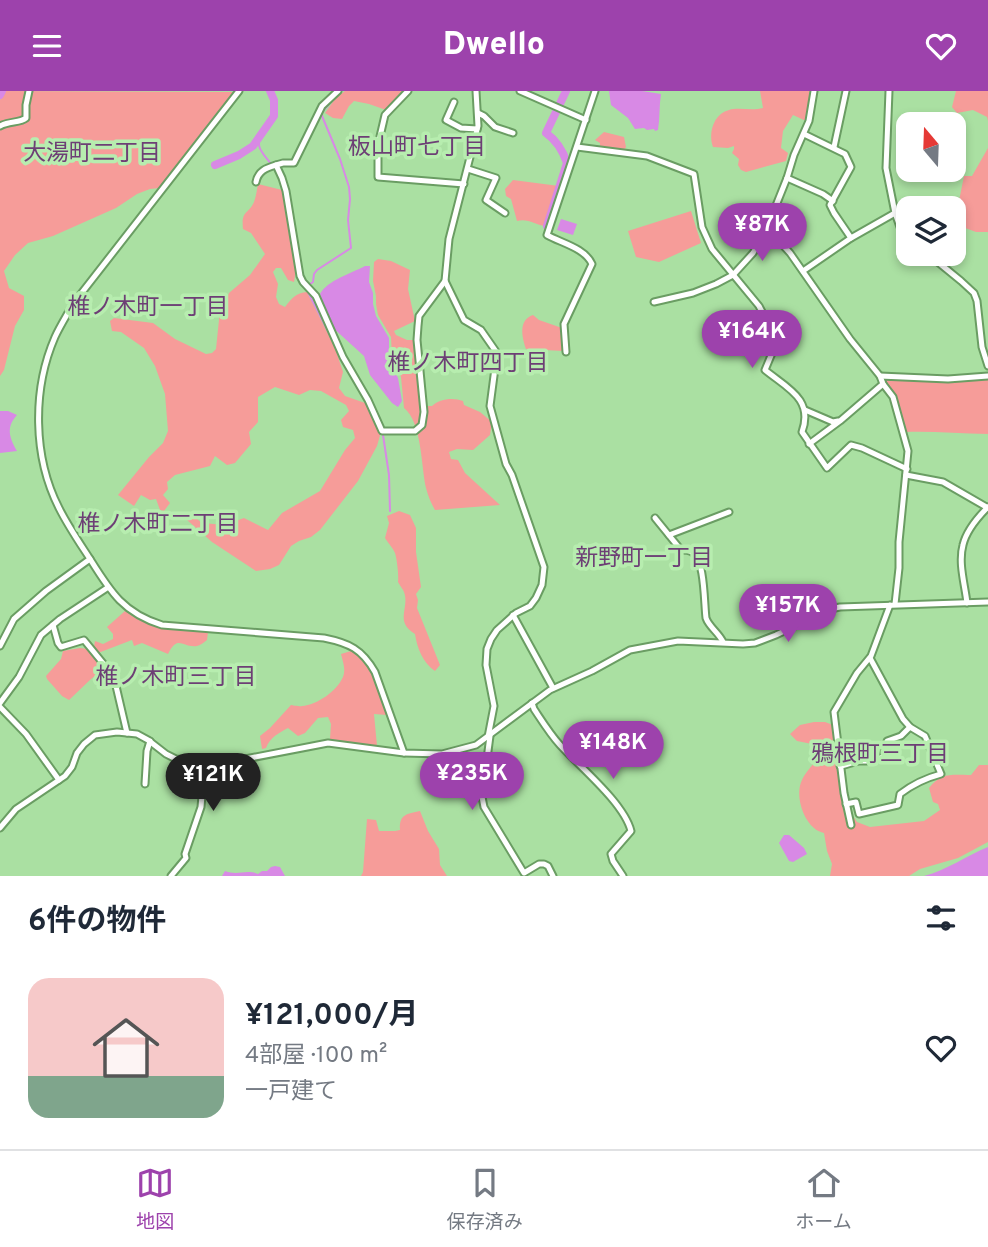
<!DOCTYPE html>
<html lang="ja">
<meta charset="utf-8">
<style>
:root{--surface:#fff;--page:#f2f2f3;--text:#1f2937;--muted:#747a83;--line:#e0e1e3;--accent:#9d42ac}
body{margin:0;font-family:Overpass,"Noto Sans JP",sans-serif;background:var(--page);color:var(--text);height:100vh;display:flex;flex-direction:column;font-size:26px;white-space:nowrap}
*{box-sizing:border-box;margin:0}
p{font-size:23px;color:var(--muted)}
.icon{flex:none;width:38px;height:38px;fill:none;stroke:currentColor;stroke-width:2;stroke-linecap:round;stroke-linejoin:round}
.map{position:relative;height:785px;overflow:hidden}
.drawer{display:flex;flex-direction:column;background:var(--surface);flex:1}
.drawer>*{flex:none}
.needle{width:46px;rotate:341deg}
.fabs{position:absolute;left:896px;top:21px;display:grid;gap:14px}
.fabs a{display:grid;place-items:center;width:70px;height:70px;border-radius:14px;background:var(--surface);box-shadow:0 4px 10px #0003;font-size:35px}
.price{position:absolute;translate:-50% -60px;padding:0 16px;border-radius:24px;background:var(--accent);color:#fff;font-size:23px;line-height:46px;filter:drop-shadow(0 2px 4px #0008)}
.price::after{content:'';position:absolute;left:50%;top:42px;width:21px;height:16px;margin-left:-10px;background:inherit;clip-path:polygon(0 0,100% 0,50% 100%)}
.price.on{background:#222;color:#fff}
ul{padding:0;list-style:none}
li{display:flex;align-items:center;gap:21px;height:175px;padding:0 28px}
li+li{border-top:2px solid var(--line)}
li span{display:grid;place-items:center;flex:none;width:196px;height:140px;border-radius:21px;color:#555}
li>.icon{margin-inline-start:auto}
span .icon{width:84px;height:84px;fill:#fffc;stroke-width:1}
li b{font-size:30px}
h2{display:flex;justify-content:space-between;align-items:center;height:84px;padding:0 28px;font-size:30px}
header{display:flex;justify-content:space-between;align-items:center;height:91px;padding:0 28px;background:var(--accent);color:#fff;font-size:32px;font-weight:800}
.menu{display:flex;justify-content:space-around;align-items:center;height:98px;border-top:2px solid var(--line);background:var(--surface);font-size:19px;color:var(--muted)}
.menu a{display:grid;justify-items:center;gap:4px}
.menu .on{color:var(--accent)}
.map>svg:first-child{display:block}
</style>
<header><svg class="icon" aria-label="menu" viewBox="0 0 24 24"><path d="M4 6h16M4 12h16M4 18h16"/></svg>Dwello<svg class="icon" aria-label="heart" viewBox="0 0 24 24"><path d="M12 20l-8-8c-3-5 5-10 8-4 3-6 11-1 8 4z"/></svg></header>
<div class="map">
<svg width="988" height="785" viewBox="0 0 988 785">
<rect width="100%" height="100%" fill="#aae0a2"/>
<!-- green -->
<g fill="#f69c99">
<polygon points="5,0 234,1 159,97 150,98 137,103 116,117 53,145 28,152 15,164 4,180 9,197 24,205 24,219 15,235 4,279 0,285 0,9"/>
<polygon points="345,0 403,0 404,1 389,17 386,19 369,13 354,10 349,15 342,28 333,27 325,22 335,8"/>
<path d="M 760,0 L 812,0 L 806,30 L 793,24 L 783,40 L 781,57 L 788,62 L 786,70 L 746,81 L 741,79 L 738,74 L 739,68 L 732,62 L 734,58 L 734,55 L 728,57 L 713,56 C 708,43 713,23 729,19 C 738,16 752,20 763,17 Z"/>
<polygon points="956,0 988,0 988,30 987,26 973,19 957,22 952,16"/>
<polygon points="604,41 624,46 626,56 624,59 600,56 600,52 595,49"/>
<polygon points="988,57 988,141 976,141 960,135 957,120 964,85 972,85"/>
<path d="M 513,89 L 559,95 L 545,135 C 535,134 528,127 517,130 L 511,108 L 506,105 L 505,98 Z"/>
<path d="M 258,93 L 282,99 C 287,124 299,168 294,191 L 288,189 L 281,177 L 276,177 L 273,181 L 278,193 L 276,206 L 279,213 L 285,216 C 292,207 296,202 307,201 L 335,257 L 343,281 L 339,297 L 345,305 L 365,312 L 381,341 L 377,355 L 358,390 L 320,439 L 311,446 L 299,450 L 291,455 L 279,474 L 270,478 L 256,480 L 212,451 L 178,421 L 192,424 L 202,432 L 225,434 L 244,427 L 268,439 L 282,422 L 320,400 L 345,359 L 355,347 L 353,339 L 343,336 L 341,329 L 349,320 L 346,314 L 321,300 L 310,299 L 299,304 L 275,296 L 258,306 L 258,331 L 249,341 L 251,353 L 235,372 L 227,374 L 215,365 L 210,375 L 175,384 L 167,391 L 168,398 L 163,404 L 170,412 L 164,420 L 160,419 L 156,408 L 150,409 L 141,404 L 134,415 L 118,404 L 149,366 L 163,352 L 168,340 L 165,303 L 155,275 L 144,257 L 121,241 L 112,240 L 110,230 L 114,227 L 153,232 L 175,248 L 206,263 L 212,262 L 216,258 L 220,219 L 226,211 L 229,202 L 250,184 L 265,163 L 251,142 L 243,138 C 241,119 248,124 254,111 C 256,106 257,98 258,93 Z"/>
<polygon points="691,120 701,152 659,171 636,166 628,140"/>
<path d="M 378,168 L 391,170 L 410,179 L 408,198 L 415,230 L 394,240 L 396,244 L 407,249 L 414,249 L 421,308 L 427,315 L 432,315 C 439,308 453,306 463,310 L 464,314 L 480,321 L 492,331 L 490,344 L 473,359 L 457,358 L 449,361 L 451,368 L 458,369 L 465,382 L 500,414 L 435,419 C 431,412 428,405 426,397 C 421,375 422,331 404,317 L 401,286 L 392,267 L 391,246 L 378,224 L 376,213 L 376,205 L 373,190 L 374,171 Z"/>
<path d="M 533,224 L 539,229 L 562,237 L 563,260 L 526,258 C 522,246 518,229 533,224 Z"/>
<path d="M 889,286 C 923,290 955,290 988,288 L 988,343 C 960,343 933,340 906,341 L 894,302 L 884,291 L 885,287 Z"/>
<path d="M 399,420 L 410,424 L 416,437 L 416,461 L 421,496 L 416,503 L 418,509 L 417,517 L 440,574 L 435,580 C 423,572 417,557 415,543 C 394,530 410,517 404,501 C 403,498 400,495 398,491 C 399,486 397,468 395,462 C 393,457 388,452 385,447 L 389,432 L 387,425 Z"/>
<path d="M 125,520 C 149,538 179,540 208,541 L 207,549 C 204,551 201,554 197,555 C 182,557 178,543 168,563 L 142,552 L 134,555 L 132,549 L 98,562 L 94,556 L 95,550 L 103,553 L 113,548 L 113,543 L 107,536 Z"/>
<polygon points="80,557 88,558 104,578 91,588 69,609 62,605 47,588 46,585 61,568 63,560"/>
<path d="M 351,560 C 374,574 378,600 387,624 L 374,623 L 377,655 L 330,648 L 331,633 L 328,626 L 318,627 L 305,642 L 298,645 L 288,637 C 279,642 270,646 266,657 L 262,658 L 260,645 L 270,637 L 291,614 C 292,614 301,616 302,615 C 317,614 337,600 343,586 C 346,579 343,571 341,563 Z"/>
<path d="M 814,631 L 825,631 L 833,634 L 843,711 L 857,731 L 870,736 L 924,730 L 940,719 L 938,713 L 933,711 L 929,697 C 942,681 952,684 971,684 L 979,674 L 988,674 L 988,751 L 958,767 L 920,778 L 909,785 L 830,785 L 832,773 L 827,760 L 824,742 C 821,741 817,740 814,737 C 802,727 795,703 802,689 C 807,677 821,669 822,655 L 797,650 L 790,643 L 800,634 Z"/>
<path d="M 420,720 L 428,740 L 439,758 L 440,774 L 447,785 L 361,785 L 363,781 L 367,728 L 376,729 L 379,740 L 395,740 L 400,739 C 399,723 407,723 420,720 Z"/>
</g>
<!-- water -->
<g fill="#d889e5">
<path d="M 609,0 L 642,0 L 661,3 C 659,15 660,27 658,39 L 655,40 L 654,38 L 647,39 L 644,37 L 635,38 L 628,27 L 611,14 Z"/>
<polygon points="561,128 577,133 573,144 557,139"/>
<path d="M 365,175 L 370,175 L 369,191 L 373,202 L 373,213 L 376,225 L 389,247 L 389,269 L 398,287 L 402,310 L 398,316 L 392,312 L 370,284 L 364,265 L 331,235 L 320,203 C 328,189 350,183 365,175 Z"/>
<path d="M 0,320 L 8,320 L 17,324 C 6,336 9,346 17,360 L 0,362 Z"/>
<polygon points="784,744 789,744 804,757 807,763 793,771 789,770 779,752"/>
<path d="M 988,756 L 988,785 L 924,785 C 947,779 966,765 988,756 Z"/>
<path d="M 275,775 L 280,776 L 285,785 L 222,785 L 225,780 C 238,785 246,778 258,783 L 262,780 L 267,780 L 271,776 Z"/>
</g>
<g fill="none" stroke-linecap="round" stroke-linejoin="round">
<!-- stream -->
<g stroke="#d889e5" stroke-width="2">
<path d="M 263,40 C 254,55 261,60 271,73"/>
<polyline points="301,192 308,201 335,254"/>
<polyline points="310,193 313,191 314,183 317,179 351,157 348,129 350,108 349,96 340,68 322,25 322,21 331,11"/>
<polyline points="339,262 353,288"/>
<polyline points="383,344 389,384 390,420"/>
</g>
<!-- river -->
<g stroke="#d889e5" stroke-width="8">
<polyline points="0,4 2,0"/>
<polyline points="215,74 239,64 253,55 274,25 274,9 270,0"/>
<path d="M 547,135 L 567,72 C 563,60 556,49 546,42 L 566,0"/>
</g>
<defs>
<g id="minor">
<path d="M 239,0 L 73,213 C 67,224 60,235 55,246 C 32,299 33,366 59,417 C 68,435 79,451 90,468 C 110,500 123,522 162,534 L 324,547 C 349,552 362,558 375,581 L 404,662"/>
<polyline points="338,0 322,15 294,72 283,72 276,74 282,87 286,100 300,185 303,191 316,205 343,266 368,309 382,340 415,340 422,334 424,321 417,249 418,235 419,225 445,190 449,148 478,35 476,0"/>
<polyline points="408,0 385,24 378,54 378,86 464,93"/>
<polyline points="520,0 586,29"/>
<polyline points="889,0 886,77 895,122 900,136 908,145"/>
<polyline points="454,11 446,29 461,37 477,38"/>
<polyline points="478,22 484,25 495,36 513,42"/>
<path d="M 0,35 C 9,30 20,32 26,27 L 26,14 L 29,0"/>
<polyline points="804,43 845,63 851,76 830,114 834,122 851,147"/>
<path d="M 577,56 L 647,65 L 694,83 L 702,136 L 712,158 L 759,215 L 777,250 L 765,279 C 787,297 814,308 802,341 L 827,377 L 851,354 L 862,357 L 907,378"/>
<polyline points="834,56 846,0"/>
<polyline points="468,78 496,87 486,109 505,122"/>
<polyline points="787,87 823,103 833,110"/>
<path d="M 256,91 C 258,80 266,77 276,74"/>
<polyline points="765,142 780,151 790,162 850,248 880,285 883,293 893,306 908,360 899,451 899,477 895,513"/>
<polyline points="928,163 961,190 974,202 977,210 982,256 988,275"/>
<polyline points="803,180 851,147 895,122"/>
<polyline points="445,190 464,229 481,239 497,262 490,315 506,373 512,384 544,476 542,494 536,507 530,515 516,522 497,539 491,548 487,558 486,574 494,615 488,646"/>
<polyline points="654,211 693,202 716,193 733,184 753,162 765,142 787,87 794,64 809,30 814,0"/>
<path d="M 566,261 L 564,233 L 592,173 C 585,157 561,152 547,144 L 595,0"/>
<polyline points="880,285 948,288 988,285"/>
<polyline points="805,319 833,331 838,330"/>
<polyline points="809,353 840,330 883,293"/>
<polyline points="906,384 943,391 988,417"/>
<path d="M 655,427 L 681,459 C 684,459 689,459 692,461 C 705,468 704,512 706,527 C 709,536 719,542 723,551"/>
<polyline points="669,444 729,421"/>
<path d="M 967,512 C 965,494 958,472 963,454 C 966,441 978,426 988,416"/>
<polyline points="513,524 553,597"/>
<polyline points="53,534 58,552 61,556 84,549 111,582 116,595 127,642"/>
<polyline points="0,555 14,528 46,500 90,468"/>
<polyline points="0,612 19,586 41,544 60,528 107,497"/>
<path d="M 532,612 L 534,618 C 542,630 550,643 560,654 C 580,676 624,712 631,740 L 611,763 L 613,770 L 623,785"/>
<polyline points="0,616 26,643 59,689"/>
<polyline points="490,645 482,706 484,716 524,782 539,773 544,773 548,775 553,785"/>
<path d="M 840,675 C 846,674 853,671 859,670 C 868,670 874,670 883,666 L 887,650 L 901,645 L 910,636"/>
<polyline points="145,693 147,660 150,650"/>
<path d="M 846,713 L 856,711 L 859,723 L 898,714 L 900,703 C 913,693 926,687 941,683 L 925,645 L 910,636 L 903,628 L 870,567"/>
<polyline points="851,734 844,702 834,621 857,582 871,565 890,514"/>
<polyline points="0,737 16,718 65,685 72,676 77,662 84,653 95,644 117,641 137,643 148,649 166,663 176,668 212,670 240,669 328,652 404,662 442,663 476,654 550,599 592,580 630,559 678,550 743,553 755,552 776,544 830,518 840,516 988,511"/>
<polyline points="171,785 186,767 185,763 201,716 204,682 212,670"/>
</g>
</defs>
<!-- minor casing -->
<use href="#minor" stroke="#6a9d63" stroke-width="9"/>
<!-- minor -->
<use href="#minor" stroke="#fff" stroke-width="5"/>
</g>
<g text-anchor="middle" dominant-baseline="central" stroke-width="7" stroke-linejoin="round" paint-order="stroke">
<!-- neighbourhood labels -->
<g font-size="23" fill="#6d3f75" stroke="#b7edaf">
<text x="417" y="57">板山町七丁目</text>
<text x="92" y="63">大湯町二丁目</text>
<text x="148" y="217">椎ノ木町一丁目</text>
<text x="468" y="273">椎ノ木町四丁目</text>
<text x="158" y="434">椎ノ木町二丁目</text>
<text x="644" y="468">新野町一丁目</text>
<text x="176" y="587">椎ノ木町三丁目</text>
<text x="880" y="664">鴉根町三丁目</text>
</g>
</g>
</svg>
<div class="fabs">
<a><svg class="needle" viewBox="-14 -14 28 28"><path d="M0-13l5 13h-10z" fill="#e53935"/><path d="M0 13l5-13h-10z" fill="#747a83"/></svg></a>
<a><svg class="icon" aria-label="layers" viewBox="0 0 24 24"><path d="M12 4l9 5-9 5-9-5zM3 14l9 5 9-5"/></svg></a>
</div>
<b class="price" style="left:762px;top:172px">¥87K</b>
<b class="price" style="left:752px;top:279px">¥164K</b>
<b class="price" style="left:788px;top:553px">¥157K</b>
<b class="price" style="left:613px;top:690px">¥148K</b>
<b class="price" style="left:472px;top:721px">¥235K</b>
<b class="price on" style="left:213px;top:722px">¥121K</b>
</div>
<section class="drawer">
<h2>6件の物件<svg class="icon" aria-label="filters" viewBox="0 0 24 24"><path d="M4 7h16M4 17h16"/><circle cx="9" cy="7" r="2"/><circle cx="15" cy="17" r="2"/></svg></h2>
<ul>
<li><span style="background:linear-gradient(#f6c9c9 70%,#7fa58c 0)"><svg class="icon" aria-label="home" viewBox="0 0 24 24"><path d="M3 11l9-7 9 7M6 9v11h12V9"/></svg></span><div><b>¥121,000/月</b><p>4部屋 · 100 m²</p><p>一戸建て</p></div><svg class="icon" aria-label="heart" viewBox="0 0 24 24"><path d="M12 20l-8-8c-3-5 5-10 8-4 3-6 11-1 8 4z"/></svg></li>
</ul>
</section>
<nav class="menu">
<a class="on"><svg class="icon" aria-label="map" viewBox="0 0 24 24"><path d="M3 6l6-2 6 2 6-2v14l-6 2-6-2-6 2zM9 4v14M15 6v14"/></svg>地図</a>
<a><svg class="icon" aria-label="saved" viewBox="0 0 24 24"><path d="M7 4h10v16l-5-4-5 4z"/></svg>保存済み</a>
<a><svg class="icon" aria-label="home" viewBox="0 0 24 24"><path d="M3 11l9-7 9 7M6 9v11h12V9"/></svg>ホーム</a>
</nav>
